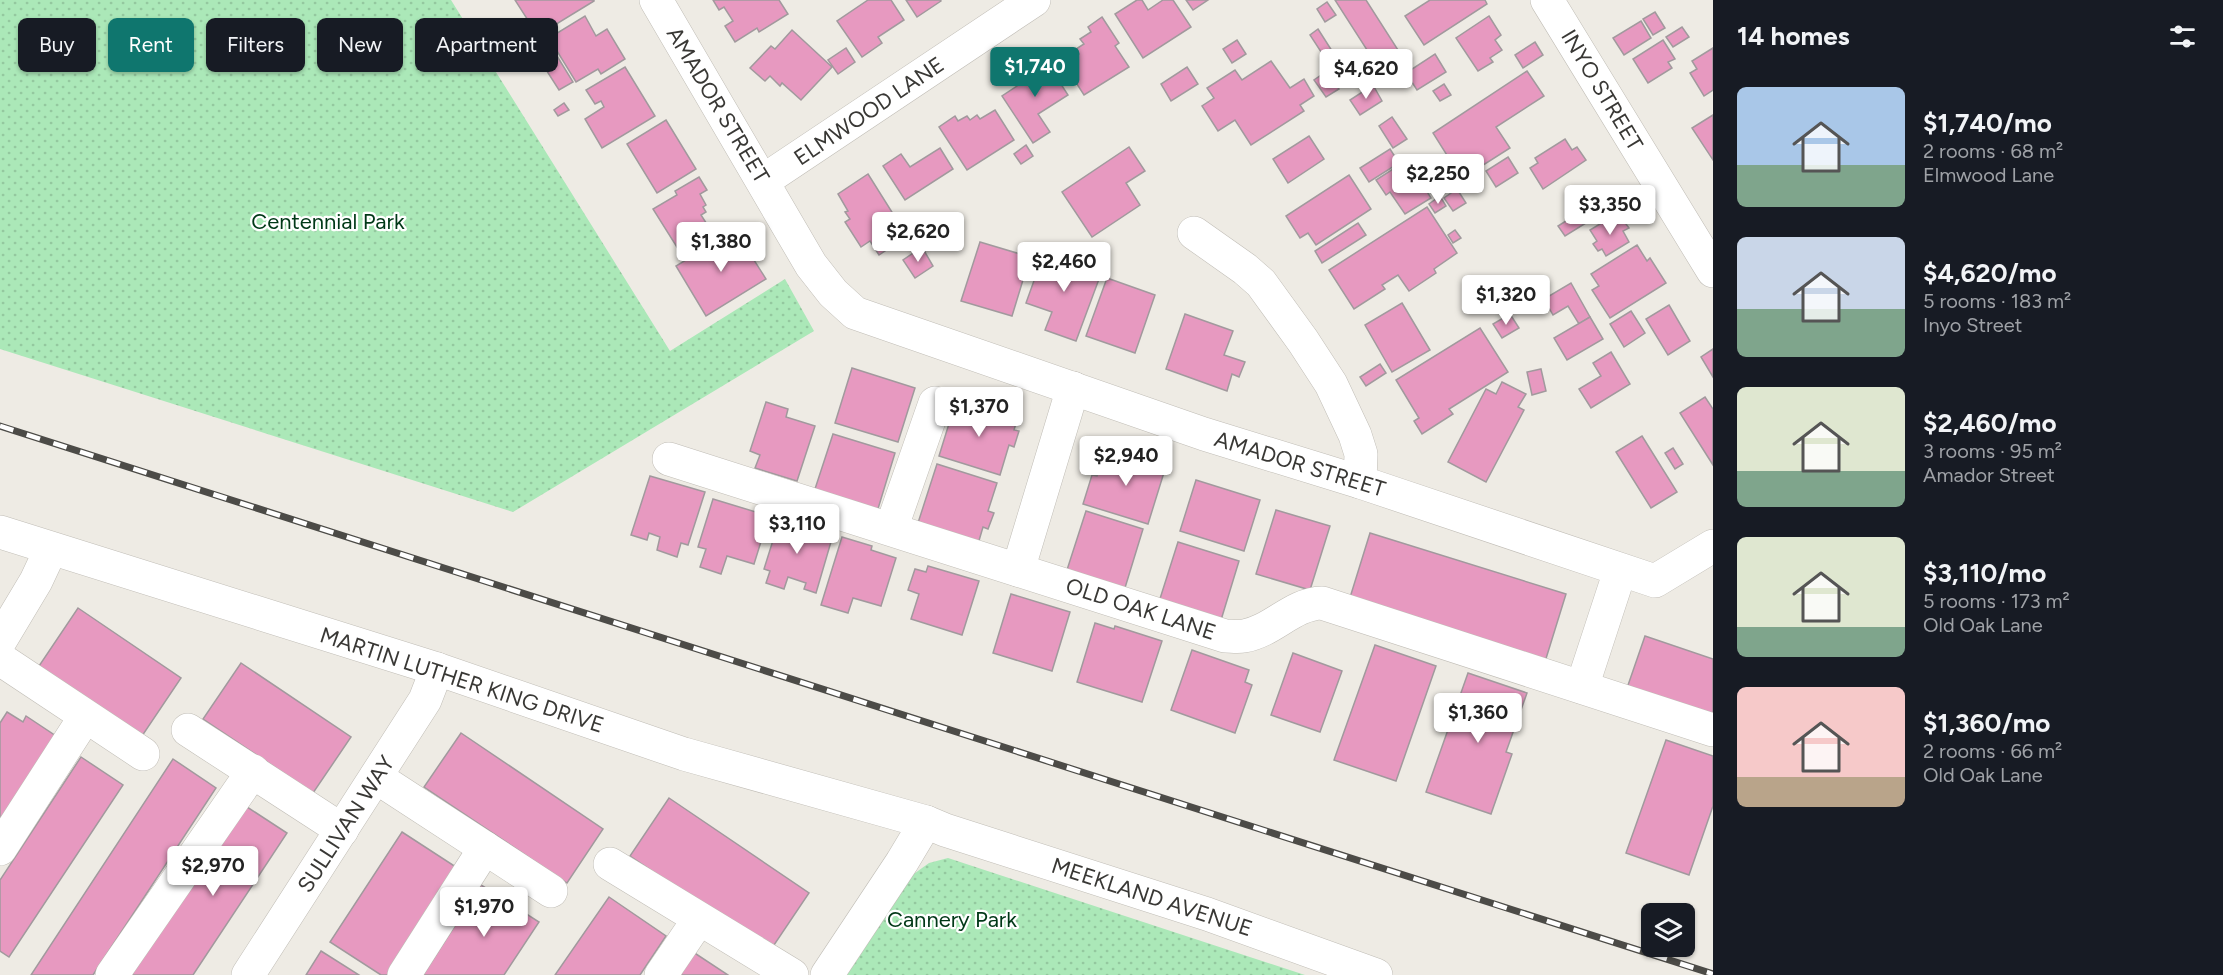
<!DOCTYPE html>
<meta charset="utf-8">
<style>
:root{--surface:#171b24;--page:#20242c;--text:#f1f3f6;--muted:#9ea1a6;--accent:#0f766e}
body{margin:0;font-family:Figtree,sans-serif;background:var(--page);color:var(--text);height:100vh;display:flex;flex-direction:column;font-size:22px;white-space:nowrap}
*{box-sizing:border-box;margin:0}
p{font-size:20px;color:var(--muted)}
.icon{flex:none;width:33px;height:33px;fill:none;stroke:currentColor;stroke-width:2;stroke-linecap:round;stroke-linejoin:round}
.map{position:relative;flex:1;overflow:hidden}
.drawer{display:flex;flex-direction:column;background:var(--surface);width:510px}
.drawer>*{flex:none}
.top-card{position:absolute;left:18px;top:18px;width:570px;height:54px;display:flex;gap:12px}
.controls{position:absolute;left:1641px;top:903px;display:grid;gap:12px}
.controls a{display:grid;place-items:center;width:54px;height:54px;border-radius:9px;background:var(--surface);box-shadow:0 2px 4px #0004;font-size:30px}
.price{position:absolute;translate:-50% -51px;padding:0 14px;border-radius:6px;background:#fff;color:#222;font-size:20px;line-height:39px;filter:drop-shadow(0 2px 3px #0008)}
.price::after{content:'';position:absolute;left:50%;top:36px;width:18px;height:14px;margin-left:-9px;background:inherit;clip-path:polygon(0 0,100% 0,50% 100%)}
.price.on{background:var(--accent);color:#fff}
ul{padding:0;list-style:none}
li{display:flex;align-items:center;gap:18px;height:150px;padding:0 24px}
li span{display:grid;place-items:center;flex:none;width:168px;height:120px;border-radius:9px;color:#555}
li>.icon{margin-inline-start:auto}
span .icon{width:72px;height:72px;fill:#fffc;stroke-width:1}
li b{font-size:26px}
h2{display:flex;justify-content:space-between;align-items:center;height:72px;padding:0 24px;font-size:26px}
.pill{padding:0 21px;border-radius:9px;background:var(--surface);box-shadow:0 2px 4px #0004;font-size:21px;line-height:54px}
.pill.on{background:var(--accent);color:#fff}
main{display:flex;flex:1;min-height:0}
.map>svg:first-child{display:block}
</style>
<main>
<div class="map">
<svg width="1713" height="975" viewBox="0 0 1713 975">
<defs>
<pattern id="park-dots" width="8" height="8" patternUnits="userSpaceOnUse" patternTransform="scale(1.5)"><rect width="8" height="8" fill="#abe8b8"/><path d="M2 2h.1M6 6h.1" fill="none" stroke="#94c89f" stroke-width="1.8" stroke-linecap="round"/></pattern>
</defs>
<rect width="100%" height="100%" fill="#eeebe4"/>
<!-- park -->
<g fill="url(#park-dots)">
<polygon points="0,0 451,0 670,351 785,279 814,331 513,512 0,349"/>
<polygon points="948,858 1305,975 847,975 911,876 929,863"/>
</g>
<!-- building -->
<g fill="#e799c0" stroke="#a1999d" stroke-width="1.5">
<polygon points="515,0 594,0 594,1 545,31 538,20 531,25"/>
<polygon points="713,0 779,0 788,14 759,32 757,28 735,42 725,26 733,21 724,7 719,10"/>
<polygon points="868,0 891,0 904,20 878,37 882,43 862,57 837,21"/>
<polygon points="906,0 940,0 941,1 917,17"/>
<polygon points="1137,0 1142,0 1148,10 1163,0 1173,0 1191,27 1143,58 1115,14"/>
<polygon points="1186,0 1208,0 1193,10"/>
<polygon points="1335,0 1366,0 1398,50 1376,64"/>
<polygon points="1430,0 1485,0 1487,4 1424,45 1405,16"/>
<polygon points="1327,2 1336,15 1325,22 1317,9"/>
<polygon points="1655,12 1665,28 1653,35 1643,19"/>
<polygon points="585,16 596,36 607,29 625,59 601,74 598,69 576,82 549,38"/>
<polygon points="1489,16 1501,35 1495,40 1502,50 1490,58 1493,62 1478,71 1456,38"/>
<polygon points="1102,17 1119,43 1115,46 1129,67 1084,95 1064,64 1079,54 1076,49 1084,44 1080,39 1091,32 1088,27"/>
<polygon points="1641,21 1651,38 1624,55 1613,38"/>
<polygon points="1682,27 1689,37 1673,47 1666,37"/>
<polygon points="1318,29 1348,76 1340,81 1310,35"/>
<polygon points="792,30 832,67 801,100 782,83 780,86 770,76 765,81 750,68 771,46 775,49"/>
<polygon points="1237,40 1246,54 1232,63 1223,49"/>
<polygon points="1663,40 1675,59 1668,62 1672,68 1648,83 1633,59"/>
<polygon points="1535,42 1543,55 1523,68 1515,55"/>
<polygon points="846,48 855,62 838,74 828,60"/>
<polygon points="1713,48 1713,90 1704,96 1690,73 1697,69 1692,61"/>
<polygon points="1435,54 1446,72 1417,90 1406,73"/>
<polygon points="557,56 573,82 559,90 543,65"/>
<polygon points="1044,58 1068,95 1038,114 1050,132 1033,143 1002,96 1026,80 1021,72"/>
<polygon points="1271,61 1290,88 1304,79 1314,96 1300,105 1304,111 1251,145 1235,120 1218,131 1202,106 1214,98 1207,88 1235,70 1242,80"/>
<polygon points="625,67 655,116 602,148 585,119 604,107 601,101 595,104 586,90"/>
<polygon points="1187,67 1198,84 1171,101 1161,84"/>
<polygon points="1327,71 1339,89 1326,97 1314,80"/>
<polygon points="1527,71 1544,96 1496,127 1510,148 1477,169 1470,159 1455,168 1433,133"/>
<polygon points="1444,84 1451,95 1440,101 1433,91"/>
<polygon points="1373,85 1382,101 1360,115 1350,100"/>
<polygon points="564,103 569,110 558,116 554,110"/>
<polygon points="995,110 1014,140 967,170 939,127 955,116 958,121 967,116 970,120 977,115 980,119"/>
<polygon points="1713,115 1713,160 1692,128"/>
<polygon points="1392,117 1407,139 1393,148 1379,126"/>
<polygon points="666,120 696,169 657,193 627,144"/>
<polygon points="1309,136 1324,159 1288,183 1273,159"/>
<polygon points="1565,139 1572,150 1577,147 1586,160 1543,189 1530,168 1538,163 1535,158"/>
<polygon points="1026,145 1033,156 1021,164 1014,154"/>
<polygon points="1129,147 1145,171 1126,183 1140,205 1092,237 1062,192"/>
<polygon points="940,148 953,169 905,200 883,166 901,154 910,167"/>
<polygon points="1390,149 1399,163 1369,182 1360,168"/>
<polygon points="1508,157 1518,173 1496,187 1486,171"/>
<polygon points="1407,160 1431,198 1405,214 1390,192 1386,195 1376,180"/>
<polygon points="868,174 907,236 879,255 870,241 861,247 845,222 850,219 845,212 848,211 838,194"/>
<polygon points="1349,175 1371,209 1316,245 1308,233 1300,238 1286,216"/>
<polygon points="699,177 707,190 700,194 706,205 703,207 706,212 701,215 712,232 680,252 653,209 677,195 675,191"/>
<polygon points="1457,189 1466,203 1453,211 1444,198"/>
<polygon points="1440,196 1446,206 1435,213 1429,204"/>
<polygon points="1427,207 1457,253 1434,269 1436,273 1409,291 1398,275 1382,285 1385,289 1354,309 1329,270"/>
<polygon points="1580,212 1586,223 1565,236 1558,226"/>
<polygon points="1613,216 1618,223 1623,220 1629,228 1623,231 1629,242 1606,256 1602,249 1598,251 1593,244 1597,241 1590,230"/>
<polygon points="1358,223 1366,235 1322,263 1315,251"/>
<polygon points="735,230 766,279 706,316 676,266"/>
<polygon points="1455,230 1461,238 1453,243 1448,235"/>
<polygon points="980,242 1030,257 1012,316 961,301"/>
<polygon points="1637,245 1647,261 1650,258 1666,283 1610,318 1592,290 1599,286 1591,274"/>
<polygon points="922,247 933,266 915,278 903,260"/>
<polygon points="1045,250 1102,271 1076,341 1045,330 1052,312 1026,303"/>
<polygon points="1107,278 1155,295 1135,353 1086,336"/>
<polygon points="1571,283 1590,317 1579,324 1568,306 1553,315 1544,299"/>
<polygon points="1402,303 1430,350 1392,372 1365,325"/>
<polygon points="1669,305 1690,341 1668,355 1646,319"/>
<polygon points="1631,311 1645,333 1624,347 1610,324"/>
<polygon points="1185,314 1233,331 1224,355 1245,362 1239,377 1232,374 1227,391 1166,369"/>
<polygon points="1510,314 1519,328 1502,338 1493,324"/>
<polygon points="1590,317 1603,339 1567,360 1554,338"/>
<polygon points="1480,328 1508,372 1449,409 1453,414 1422,434 1414,421 1419,418 1396,380"/>
<polygon points="1713,349 1713,377 1701,357"/>
<polygon points="1611,352 1630,384 1591,408 1579,389 1601,376 1593,363"/>
<polygon points="1380,364 1386,373 1366,386 1360,377"/>
<polygon points="852,368 915,388 898,442 835,423"/>
<polygon points="1541,369 1546,391 1532,395 1527,372"/>
<polygon points="1502,382 1526,394 1518,407 1524,410 1486,482 1448,462 1486,389 1496,394"/>
<polygon points="1705,397 1713,409 1713,465 1680,413"/>
<polygon points="956,401 1017,420 1014,430 1019,431 1014,447 1009,445 1000,475 939,456"/>
<polygon points="766,402 788,409 786,417 815,426 797,481 755,468 760,455 750,451"/>
<polygon points="833,434 895,453 877,512 814,492"/>
<polygon points="1642,436 1677,492 1651,508 1616,452"/>
<polygon points="1673,448 1683,464 1675,469 1665,453"/>
<polygon points="1118,451 1166,466 1148,524 1083,504 1092,475 1097,476 1104,453 1116,457"/>
<polygon points="937,464 997,483 988,511 994,513 988,529 983,527 978,544 917,526"/>
<polygon points="650,476 705,492 688,545 681,543 677,557 657,550 660,537 649,533 647,540 631,535"/>
<polygon points="1196,480 1260,500 1244,551 1180,531"/>
<polygon points="713,499 769,516 754,564 727,556 721,574 700,567 706,549 698,547"/>
<polygon points="1276,510 1330,526 1310,590 1256,574"/>
<polygon points="1086,511 1143,529 1124,591 1066,573"/>
<polygon points="780,518 833,535 816,593 804,589 806,583 788,577 784,589 766,583 770,571 764,569"/>
<polygon points="1370,533 1566,594 1544,665 1348,604"/>
<polygon points="842,537 872,546 871,550 896,558 881,606 853,598 848,613 821,605"/>
<polygon points="1178,542 1239,561 1221,620 1158,605"/>
<polygon points="928,566 979,581 962,635 911,619 919,594 908,590 915,569 926,572"/>
<polygon points="1011,594 1070,612 1052,671 993,653"/>
<polygon points="78,608 181,678 142,736 39,666"/>
<polygon points="1095,623 1114,629 1115,626 1162,641 1142,702 1077,682"/>
<polygon points="1645,636 1713,659 1713,720 1626,691"/>
<polygon points="1375,645 1436,666 1396,781 1334,760"/>
<polygon points="1192,650 1249,670 1245,682 1252,685 1235,733 1171,710"/>
<polygon points="1293,653 1342,671 1320,732 1271,715"/>
<polygon points="241,663 351,737 313,793 203,719"/>
<polygon points="1468,673 1527,693 1506,752 1512,754 1491,814 1426,792"/>
<polygon points="7,712 23,722 26,716 56,736 0,823 0,723"/>
<polygon points="461,733 603,829 567,883 424,787"/>
<polygon points="1666,740 1713,756 1713,806 1689,875 1626,853"/>
<polygon points="81,757 123,785 9,957 0,951 0,880"/>
<polygon points="173,759 216,788 93,975 31,975"/>
<polygon points="669,798 809,893 770,951 630,856"/>
<polygon points="244,805 287,833 193,975 131,975"/>
<polygon points="402,832 459,869 390,975 381,975 330,942"/>
<polygon points="481,885 539,922 504,975 423,975"/>
<polygon points="609,897 666,936 640,975 555,975"/>
<polygon points="690,950 728,975 673,975"/>
<polygon points="321,951 359,975 306,975"/>
</g>
<g fill="none" stroke-linecap="round" stroke-linejoin="round">
<defs>
<g id="minor">
<polyline points="656,0 811,265 833,293 855,313 1204,434 1360,482 1655,581 1713,546"/>
<polyline points="1547,0 1713,271"/>
<polyline points="763,181 1034,0"/>
<polyline points="1194,233 1245,269 1261,283 1303,341 1331,384 1355,435 1361,454 1360,482"/>
<path d="M 669,459 L 1225,636 C 1231,636 1238,637 1244,636 C 1273,631 1292,604 1322,603 L 1713,730"/>
<polyline points="891,529 935,403"/>
<polyline points="0,532 437,669 684,754 926,822 945,830 1207,914 1376,975"/>
<polyline points="1018,570 1073,388"/>
<polyline points="0,641 36,581 51,549"/>
<polyline points="0,659 143,754"/>
<polyline points="1582,687 1620,571"/>
<polyline points="188,730 342,830"/>
<polyline points="376,777 551,891"/>
<polyline points="0,849 85,717"/>
<polyline points="610,864 792,975"/>
<polyline points="112,975 253,771"/>
<polyline points="248,975 425,700 437,669"/>
<polyline points="404,975 485,848"/>
<polyline points="661,975 699,919"/>
<polyline points="827,975 902,862 926,822"/>
</g>
</defs>
<!-- minor casing -->
<use href="#minor" stroke="#c0bdb6" stroke-width="34"/>
<!-- minor -->
<use href="#minor" stroke="#fff" stroke-width="33"/>
<defs>
<polyline id="rail" points="0,426 1713,974"/>
</defs>
<!-- rail casing -->
<use href="#rail" stroke="#4c4b47" stroke-width="7"/>
<!-- rail -->
<use href="#rail" stroke="#fff" stroke-width="4.5" stroke-dasharray="14" stroke-linecap="butt"/>
</g>
<g text-anchor="middle" dominant-baseline="central" stroke-width="4.5" stroke-linejoin="round" paint-order="stroke">
<!-- street labels -->
<g font-size="22" fill="#393835" stroke="#fff">
<text transform="translate(1602 90) rotate(59)">INYO STREET</text>
<text transform="translate(718 105) rotate(59)">AMADOR STREET</text>
<text transform="translate(869 111) rotate(-34)">ELMWOOD LANE</text>
<text transform="translate(1300 464) rotate(17)">AMADOR STREET</text>
<text transform="translate(1141 609) rotate(18)">OLD OAK LANE</text>
<text transform="translate(462 680) rotate(18)">MARTIN LUTHER KING DRIVE</text>
<text transform="translate(346 824) rotate(-57)">SULLIVAN WAY</text>
<text transform="translate(1152 897) rotate(18)">MEEKLAND AVENUE</text>
</g>
<!-- park labels -->
<g font-size="22" fill="#003817" stroke="#fff">
<text x="328" y="221">Centennial Park</text>
<text x="952" y="919">Cannery Park</text>
</g>
</g>
</svg>
<div class="controls">
<a><svg class="icon" aria-label="layers" viewBox="0 0 24 24"><path d="M12 4l9 5-9 5-9-5zM3 14l9 5 9-5"/></svg></a>
</div>
<b class="price on" style="left:1035px;top:98px">$1,740</b>
<b class="price" style="left:1366px;top:100px">$4,620</b>
<b class="price" style="left:1438px;top:205px">$2,250</b>
<b class="price" style="left:1610px;top:236px">$3,350</b>
<b class="price" style="left:918px;top:263px">$2,620</b>
<b class="price" style="left:721px;top:273px">$1,380</b>
<b class="price" style="left:1064px;top:293px">$2,460</b>
<b class="price" style="left:1506px;top:326px">$1,320</b>
<b class="price" style="left:979px;top:438px">$1,370</b>
<b class="price" style="left:1126px;top:487px">$2,940</b>
<b class="price" style="left:797px;top:555px">$3,110</b>
<b class="price" style="left:1478px;top:744px">$1,360</b>
<b class="price" style="left:213px;top:897px">$2,970</b>
<b class="price" style="left:484px;top:938px">$1,970</b>
<div class="top-card">
<a class="pill">Buy</a>
<a class="pill on">Rent</a>
<a class="pill">Filters</a>
<a class="pill">New</a>
<a class="pill">Apartment</a>
</div>
</div>
<section class="drawer">
<h2>14 homes<svg class="icon" aria-label="filters" viewBox="0 0 24 24"><path d="M4 7h16M4 17h16"/><circle cx="9" cy="7" r="2"/><circle cx="15" cy="17" r="2"/></svg></h2>
<ul>
<li><span style="background:linear-gradient(#a9c7e8 65%,#7fa58c 0)"><svg class="icon" aria-label="home" viewBox="0 0 24 24"><path d="M3 11l9-7 9 7M6 9v11h12V9"/></svg></span><div><b>$1,740/mo</b><p>2 rooms · 68 m²</p><p>Elmwood Lane</p></div></li>
<li><span style="background:linear-gradient(#c9d6e8 60%,#7fa58c 0)"><svg class="icon" aria-label="home" viewBox="0 0 24 24"><path d="M3 11l9-7 9 7M6 9v11h12V9"/></svg></span><div><b>$4,620/mo</b><p>5 rooms · 183 m²</p><p>Inyo Street</p></div></li>
<li><span style="background:linear-gradient(#dfe7d0 70%,#7fa58c 0)"><svg class="icon" aria-label="home" viewBox="0 0 24 24"><path d="M3 11l9-7 9 7M6 9v11h12V9"/></svg></span><div><b>$2,460/mo</b><p>3 rooms · 95 m²</p><p>Amador Street</p></div></li>
<li><span style="background:linear-gradient(#dfe7d0 75%,#7fa58c 0)"><svg class="icon" aria-label="home" viewBox="0 0 24 24"><path d="M3 11l9-7 9 7M6 9v11h12V9"/></svg></span><div><b>$3,110/mo</b><p>5 rooms · 173 m²</p><p>Old Oak Lane</p></div></li>
<li><span style="background:linear-gradient(#f6c9c9 75%,#b9a48a 0)"><svg class="icon" aria-label="home" viewBox="0 0 24 24"><path d="M3 11l9-7 9 7M6 9v11h12V9"/></svg></span><div><b>$1,360/mo</b><p>2 rooms · 66 m²</p><p>Old Oak Lane</p></div></li>
</ul>
</section>
</main>
